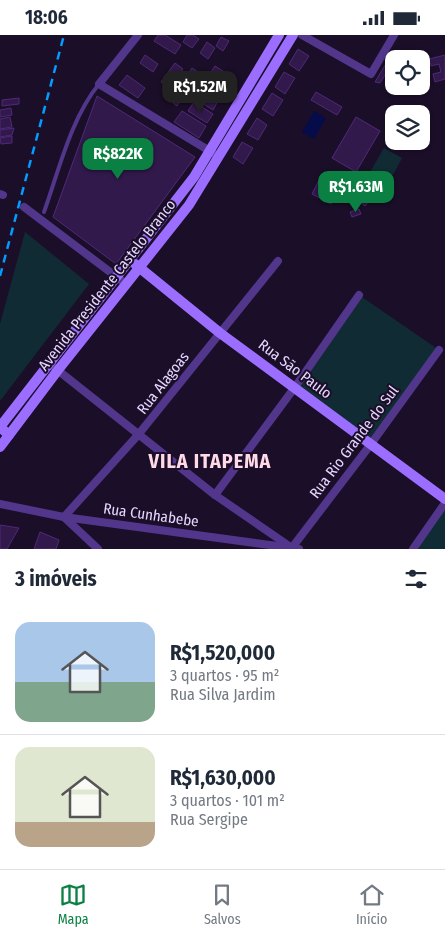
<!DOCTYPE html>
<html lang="pt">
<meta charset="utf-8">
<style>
:root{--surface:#fff;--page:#f6f6f7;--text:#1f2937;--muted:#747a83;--line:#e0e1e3;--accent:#0b8043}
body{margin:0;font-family:"Fira Sans Condensed",sans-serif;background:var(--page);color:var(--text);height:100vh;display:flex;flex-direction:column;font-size:19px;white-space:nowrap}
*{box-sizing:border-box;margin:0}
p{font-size:16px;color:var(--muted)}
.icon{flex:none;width:28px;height:28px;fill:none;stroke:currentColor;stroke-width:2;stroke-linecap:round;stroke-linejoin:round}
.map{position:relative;height:514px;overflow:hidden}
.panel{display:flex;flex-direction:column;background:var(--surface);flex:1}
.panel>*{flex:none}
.tools{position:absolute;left:385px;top:15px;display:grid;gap:10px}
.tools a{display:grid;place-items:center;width:45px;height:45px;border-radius:10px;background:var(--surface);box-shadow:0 1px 4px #0004;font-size:25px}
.price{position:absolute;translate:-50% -42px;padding:0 11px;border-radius:10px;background:var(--accent);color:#fff;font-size:16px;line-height:32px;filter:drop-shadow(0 1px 2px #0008)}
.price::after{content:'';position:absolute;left:50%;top:30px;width:15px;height:11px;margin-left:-8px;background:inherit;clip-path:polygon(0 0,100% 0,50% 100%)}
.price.active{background:#222;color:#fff}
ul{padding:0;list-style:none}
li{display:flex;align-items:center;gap:15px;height:125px;padding:0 15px}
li+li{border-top:1px solid var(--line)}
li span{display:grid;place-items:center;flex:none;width:140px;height:100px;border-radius:15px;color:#555}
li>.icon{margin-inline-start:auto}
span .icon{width:60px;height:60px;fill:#fffc;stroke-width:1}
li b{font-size:21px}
h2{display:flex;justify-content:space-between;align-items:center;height:60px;padding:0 15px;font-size:21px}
.status{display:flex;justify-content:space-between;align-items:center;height:35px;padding:0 25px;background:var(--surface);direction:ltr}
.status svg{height:14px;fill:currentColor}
.tabs{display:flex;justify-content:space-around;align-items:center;height:70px;border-top:1px solid var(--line);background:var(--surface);font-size:14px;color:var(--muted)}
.tabs a{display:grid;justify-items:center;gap:2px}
.tabs .active{color:var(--accent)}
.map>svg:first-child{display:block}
</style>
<div class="status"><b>18:06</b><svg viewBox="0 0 49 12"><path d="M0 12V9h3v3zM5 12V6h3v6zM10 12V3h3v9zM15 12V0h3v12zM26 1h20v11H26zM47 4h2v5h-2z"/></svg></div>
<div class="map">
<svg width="445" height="514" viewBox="0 0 445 514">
<rect width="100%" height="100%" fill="#1b0e29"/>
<!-- green -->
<g fill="#112b34">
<polygon points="384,113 402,123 385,155 366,144"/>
<polygon points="25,197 89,249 0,366 0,289"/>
<polygon points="359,260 439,315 371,409 295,353"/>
<polygon points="445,468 445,514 413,514"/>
</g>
<!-- water -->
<polygon fill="#060b4a" points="314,76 326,83 314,104 302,97"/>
<!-- building -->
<g fill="#32194c" stroke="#502979">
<polygon points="158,0 165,0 181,10 175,19 154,6"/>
<polygon points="187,0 193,0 199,4 192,13 183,7"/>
<polygon points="221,2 229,6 223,16 216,11"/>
<polygon points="207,7 215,13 208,24 200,18"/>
<polygon points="298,14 309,21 299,36 289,29"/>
<polygon points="145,20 158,29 153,37 140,28"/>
<polygon points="445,20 445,44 435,47 433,39 441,37 439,29 431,31 429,24"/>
<polygon points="394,25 394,31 390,32 380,48 375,47 387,27"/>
<polygon points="175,28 183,34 169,52 161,47"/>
<polygon points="215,31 231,41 226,50 209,40"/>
<polygon points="192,33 207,43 201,52 186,42"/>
<polygon points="284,37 295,43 285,59 275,52"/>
<polygon points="127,40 145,53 138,63 119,50"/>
<polygon points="178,47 188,53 177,71 168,64"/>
<polygon points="203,56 218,66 213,75 197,65"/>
<polygon points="316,57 342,72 337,80 311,65"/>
<polygon points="272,58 283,65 273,81 262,74"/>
<polygon points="97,61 195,122 116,229 53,182"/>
<polygon points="19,63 19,69 2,71 2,65"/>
<polygon points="194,67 213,79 207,88 188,76"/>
<polygon points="11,73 12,80 0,82 0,75"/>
<polygon points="182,76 206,91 199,103 174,87"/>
<polygon points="10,82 12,92 0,94 0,84"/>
<polygon points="356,82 380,96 356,137 332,123"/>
<polygon points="257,83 267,90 258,105 247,99"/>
<polygon points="14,93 12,100 0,102 0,95"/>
<polygon points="12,101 12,108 1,109 0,103"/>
<polygon points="242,107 253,113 243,129 233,122"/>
<polygon points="321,141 340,151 331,169 312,159"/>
<polygon points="367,159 372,162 365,171 361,168"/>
<polygon points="359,174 361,179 352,182 350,177"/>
<polygon points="0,490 19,493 7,514 0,514"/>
<polygon points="40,497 59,505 56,514 34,514"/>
</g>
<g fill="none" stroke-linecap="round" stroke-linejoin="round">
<!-- lane -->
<path stroke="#52368c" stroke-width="4" d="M 44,177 C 59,135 71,83 99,49"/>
<!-- street -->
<g stroke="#52368c" stroke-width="8">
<polyline points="138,0 99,49 213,118"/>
<polyline points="302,0 371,39 394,0"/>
<polyline points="0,159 3,160"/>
<polyline points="24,172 126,249"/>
<polyline points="55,333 215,460 292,513"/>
<polyline points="215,460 295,352 359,260"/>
<polyline points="0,469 64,482 299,514"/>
<polyline points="64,482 138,400 278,226"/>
<polyline points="64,482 98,514"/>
<polyline points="291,514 371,409 439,315"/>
<polyline points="413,514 445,468"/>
</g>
<!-- secondary -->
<g stroke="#9c6eff" stroke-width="10">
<polyline points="135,229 220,298 445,464"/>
<polyline points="9,400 0,392 194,142 279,0"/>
<polyline points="0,412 58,335 189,170 293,0"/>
</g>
<!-- rail -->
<polyline stroke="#039cff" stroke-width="2.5" stroke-dasharray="8 6" stroke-linecap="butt" points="0,241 64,0"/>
</g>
<g text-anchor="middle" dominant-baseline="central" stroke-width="4" stroke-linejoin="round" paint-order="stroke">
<!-- street labels -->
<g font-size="15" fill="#e7d7ff" stroke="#1b0e29">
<text transform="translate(107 250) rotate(-52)">Avenida Presidente Castelo Branco</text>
<text transform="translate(295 334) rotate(37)">Rua São Paulo</text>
<text transform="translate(163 348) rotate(-52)">Rua Alagoas</text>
<text transform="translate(354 407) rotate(-53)">Rua Rio Grande do Sul</text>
<text transform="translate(151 480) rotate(8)">Rua Cunhabebe</text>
</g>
<!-- district labels -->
<g font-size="20" font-weight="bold" letter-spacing="1" fill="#ffd9e6" stroke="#1b0e29">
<text x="210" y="426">VILA ITAPEMA</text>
</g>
</g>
</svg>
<div class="tools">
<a><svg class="icon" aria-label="locate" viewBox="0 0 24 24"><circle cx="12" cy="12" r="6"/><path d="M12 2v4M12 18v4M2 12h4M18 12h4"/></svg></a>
<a><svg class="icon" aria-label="layers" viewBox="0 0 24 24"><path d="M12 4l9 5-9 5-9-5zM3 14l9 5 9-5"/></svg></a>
</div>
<b class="price active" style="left:200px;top:78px">R$1.52M</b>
<b class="price" style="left:118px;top:145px">R$822K</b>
<b class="price" style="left:356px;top:178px">R$1.63M</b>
</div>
<section class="panel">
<h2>3 imóveis<svg class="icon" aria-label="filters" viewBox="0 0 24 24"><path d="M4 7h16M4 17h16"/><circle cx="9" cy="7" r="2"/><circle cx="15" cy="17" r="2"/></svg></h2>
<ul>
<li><span style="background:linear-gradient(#a9c7e8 60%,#7fa58c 0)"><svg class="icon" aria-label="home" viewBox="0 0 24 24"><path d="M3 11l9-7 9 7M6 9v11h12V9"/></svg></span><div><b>R$1,520,000</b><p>3 quartos · 95 m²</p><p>Rua Silva Jardim</p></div></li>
<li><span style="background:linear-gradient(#dfe7d0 75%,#b9a48a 0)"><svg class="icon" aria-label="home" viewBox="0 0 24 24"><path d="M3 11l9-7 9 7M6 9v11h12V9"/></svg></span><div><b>R$1,630,000</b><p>3 quartos · 101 m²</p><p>Rua Sergipe</p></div></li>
</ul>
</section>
<nav class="tabs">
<a class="active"><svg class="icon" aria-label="map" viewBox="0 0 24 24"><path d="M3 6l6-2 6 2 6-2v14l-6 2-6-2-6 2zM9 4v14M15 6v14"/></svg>Mapa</a>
<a><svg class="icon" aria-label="saved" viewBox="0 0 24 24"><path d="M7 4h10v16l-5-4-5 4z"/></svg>Salvos</a>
<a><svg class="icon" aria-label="home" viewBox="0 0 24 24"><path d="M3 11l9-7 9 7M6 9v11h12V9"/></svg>Início</a>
</nav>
